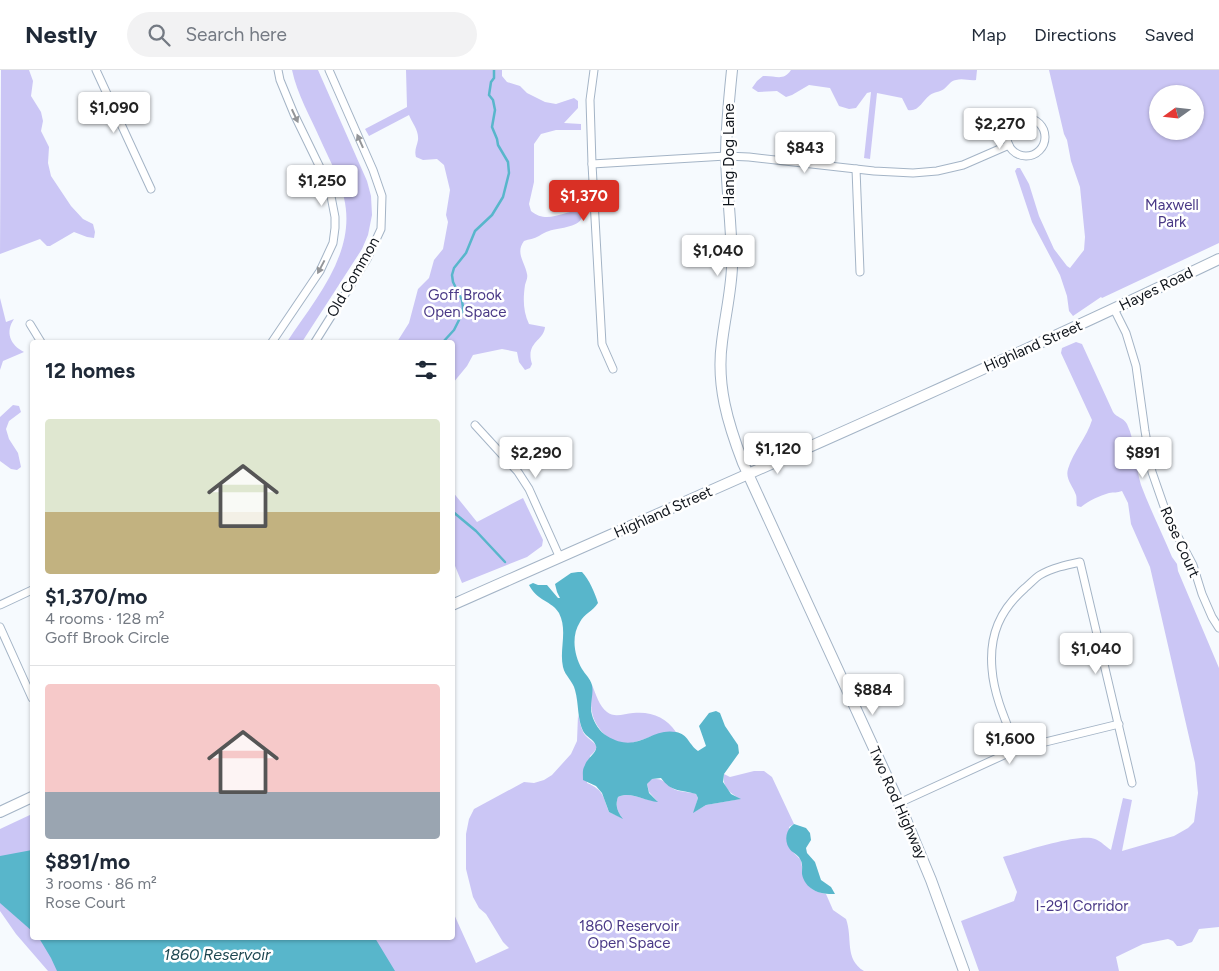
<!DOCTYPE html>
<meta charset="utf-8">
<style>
:root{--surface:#fff;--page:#f2f2f3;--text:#1f2937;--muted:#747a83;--line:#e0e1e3;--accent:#d93025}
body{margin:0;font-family:Figtree,sans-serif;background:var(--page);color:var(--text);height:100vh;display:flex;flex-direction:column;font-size:19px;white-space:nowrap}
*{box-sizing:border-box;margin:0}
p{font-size:16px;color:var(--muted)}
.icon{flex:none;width:28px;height:28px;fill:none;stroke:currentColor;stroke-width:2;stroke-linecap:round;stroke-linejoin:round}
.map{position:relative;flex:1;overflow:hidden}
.panel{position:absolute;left:30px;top:270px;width:425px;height:600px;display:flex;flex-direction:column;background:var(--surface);border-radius:5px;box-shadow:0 1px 4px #0004}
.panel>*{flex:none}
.needle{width:32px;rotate:255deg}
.buttons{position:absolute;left:1149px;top:15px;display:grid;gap:10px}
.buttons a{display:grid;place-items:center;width:55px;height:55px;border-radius:50%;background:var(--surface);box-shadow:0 1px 4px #0004;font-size:25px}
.price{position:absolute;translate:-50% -42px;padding:0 11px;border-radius:5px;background:#fff;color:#222;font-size:16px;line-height:32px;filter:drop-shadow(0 1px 2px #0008)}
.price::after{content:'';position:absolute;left:50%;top:30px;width:15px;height:11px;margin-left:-8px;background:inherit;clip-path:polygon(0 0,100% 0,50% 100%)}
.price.active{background:var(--accent);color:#fff}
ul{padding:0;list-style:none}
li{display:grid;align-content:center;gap:10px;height:265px;padding:0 15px}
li+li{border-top:1px solid var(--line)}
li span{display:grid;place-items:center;height:155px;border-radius:5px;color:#555}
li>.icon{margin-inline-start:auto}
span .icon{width:90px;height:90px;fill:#fffc;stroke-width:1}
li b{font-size:21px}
h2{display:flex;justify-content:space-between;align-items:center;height:60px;padding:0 15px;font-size:21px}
header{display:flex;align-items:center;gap:30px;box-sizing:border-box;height:70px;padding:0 25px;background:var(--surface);border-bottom:1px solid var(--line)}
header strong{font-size:24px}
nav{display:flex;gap:28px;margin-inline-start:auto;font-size:18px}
.search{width:350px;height:45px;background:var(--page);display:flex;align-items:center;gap:12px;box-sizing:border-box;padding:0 18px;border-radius:28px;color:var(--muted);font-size:19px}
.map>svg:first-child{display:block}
</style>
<header>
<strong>Nestly</strong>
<div class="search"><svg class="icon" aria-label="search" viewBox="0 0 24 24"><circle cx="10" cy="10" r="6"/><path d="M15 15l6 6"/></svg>Search here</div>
<nav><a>Map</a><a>Directions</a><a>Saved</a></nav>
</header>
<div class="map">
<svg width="1219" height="901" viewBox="0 0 1219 901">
<rect width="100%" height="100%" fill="#f6fafe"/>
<!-- green -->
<g fill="#cbc6f5" fill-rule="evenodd">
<polygon points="1,0 29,0 33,11 31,26 41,42 43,51 41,61 49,77 48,93 51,106 71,136 83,149 93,154 95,162 94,168 87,167 74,162 50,176 47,176 40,169 0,184"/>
<path d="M 292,0 L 318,0 L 367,111 L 371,126 L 372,145 L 368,165 L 362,179 L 302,272 L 287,272 C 315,229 357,183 344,128 C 340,108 329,89 321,71 C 311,48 297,24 292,0 Z"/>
<path d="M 406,0 L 502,0 L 502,6 L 507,12 L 520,16 L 527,23 L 545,32 L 556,34 L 574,28 L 578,31 L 578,38 L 564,53 L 581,54 L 581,60 L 556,60 L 541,64 L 534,74 L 534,112 L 529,134 L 531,141 C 546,154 563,142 579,140 L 582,142 C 585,158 560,157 549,161 C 545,162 542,164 539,166 C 534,169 529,169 524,171 C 515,183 525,192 527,204 C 528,208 526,211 525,215 C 523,229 523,241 529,254 L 545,257 C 544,271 525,272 532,294 L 530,298 L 525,300 L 519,292 L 517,282 L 502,279 L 473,285 L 467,296 L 453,313 L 452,272 L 397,272 L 409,253 L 418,219 L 429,208 L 434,190 L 443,179 L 448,152 L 446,145 L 450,120 L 444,95 L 437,89 L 423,90 L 416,87 C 414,80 417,76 418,70 C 419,60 412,53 409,45 L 369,66 L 365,59 L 407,37 Z"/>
<path d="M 791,0 L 977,0 L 976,10 C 969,11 963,8 956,10 C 950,11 949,15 944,19 C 940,22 934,22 930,25 C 922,31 919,42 908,40 L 902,28 L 877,23 L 870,89 L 864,88 L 871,22 L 867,23 L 856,38 L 849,39 L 839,36 L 830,18 L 809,15 L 792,25 L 786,27 L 777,21 L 758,22 L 752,18 L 757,11 L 763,6 C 775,5 783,12 791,0 Z"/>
<path d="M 1049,0 L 1219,0 L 1219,173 L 1102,228 L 1101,227 L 1073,246 L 1069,241 L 1067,226 L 1060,205 L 1032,152 L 1015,101 L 1017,98 L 1020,98 L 1029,114 L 1039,146 L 1054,179 L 1067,196 L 1070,198 L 1084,180 L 1085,167 L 1080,117 L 1071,91 L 1067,70 L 1064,64 ZM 1158,24 L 1195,24 L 1195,61 L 1158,61 Z"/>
<path d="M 0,228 L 6,252 L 14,249 C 5,262 10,275 24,282 L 3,291 L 0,300 Z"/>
<path d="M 1076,272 L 1082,274 L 1113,342 C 1117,348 1123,347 1127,354 C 1136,373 1135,395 1141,415 C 1150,439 1162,463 1172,487 L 1177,494 L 1178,501 L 1219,598 L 1219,857 L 1199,859 L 1192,872 L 1181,876 L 1177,876 L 1173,871 L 1168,869 L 1143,874 L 1116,887 L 1119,901 L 979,901 L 961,851 L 1014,831 L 1017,822 L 1003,787 C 1023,782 1078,763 1095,769 C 1101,771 1106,777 1111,780 L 1123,728 L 1132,730 L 1122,781 L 1174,766 L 1188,758 L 1194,752 L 1198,723 L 1195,693 L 1150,497 L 1131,454 L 1128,433 L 1122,421 C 1117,423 1114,422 1109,423 C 1099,426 1090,430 1081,437 L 1077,436 C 1076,433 1077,428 1076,425 C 1073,416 1065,409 1068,399 C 1073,382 1087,367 1092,350 L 1061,283 L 1062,278 Z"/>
<polygon points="13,335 19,336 21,342 9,351 6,359 9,369 18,383 21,397 17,400 11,399 0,391 0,347"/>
<polygon points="452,421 477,452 523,428 543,470 542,476 527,487 462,513 453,491"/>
<path d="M 592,615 C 596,624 599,636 607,642 C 614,648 624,644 633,643 C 651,641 666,647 676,662 C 661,661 649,668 635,672 C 632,673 627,674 623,674 C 609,673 594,656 592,642 C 590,633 592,624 592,615 Z"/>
<path d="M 578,645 C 580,651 581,660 585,665 C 593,674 603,674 590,686 L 587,713 C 604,720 603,727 609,742 L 622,748 C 617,741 615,736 618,727 C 631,721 643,731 657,731 L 649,722 L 647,714 L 651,709 C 667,708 665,715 676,720 C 681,722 690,722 696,724 L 698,728 L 694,742 L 706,735 L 740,729 C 729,722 722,717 724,704 L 730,707 L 754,701 L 764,701 L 772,707 L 794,754 L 789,757 L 794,783 L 801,790 C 804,809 803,819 826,824 L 833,840 L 846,849 C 853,868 844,889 864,901 L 48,901 L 16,864 L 0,841 L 0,759 L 32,744 L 32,868 L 452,868 L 453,842 L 476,893 L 509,878 L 503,872 L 486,844 L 479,838 L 473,827 L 466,799 L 466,764 L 469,749 L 474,739 L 524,712 L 534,713 L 544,710 L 552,705 L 571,684 L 577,671 Z"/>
</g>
<!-- water -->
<g fill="#58b6cb">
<path d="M 578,502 L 582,502 C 589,509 595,523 598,533 C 593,541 584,544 580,552 C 571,566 574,585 582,599 C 585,604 590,608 592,615 C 594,625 589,635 592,645 C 594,653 600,662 607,666 C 638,685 650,657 676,662 C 688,664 689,675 698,681 L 706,676 L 699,656 L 709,643 L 716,641 L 720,643 L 725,656 L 738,675 L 739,683 L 724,704 L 723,712 L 731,724 L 741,729 L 706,735 L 693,743 L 698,728 L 696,724 C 680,719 672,723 661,708 L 652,709 L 647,714 L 649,723 L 658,732 C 644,731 631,721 618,727 C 615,736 617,741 623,749 L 609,742 L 602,723 L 596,716 L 583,710 C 583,704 582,700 585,695 C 587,688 598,682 596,676 C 594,669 586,667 583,661 C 577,648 579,634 575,620 C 573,611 565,606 563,597 C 559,579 568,561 559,543 C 552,531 537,531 529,515 L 533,513 L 538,515 L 547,515 L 558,528 L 560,528 L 557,522 L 555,514 L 571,503 Z"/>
<path d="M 794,754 L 806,758 L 810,763 L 811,770 L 806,778 L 807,783 L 815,792 L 821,810 L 831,817 L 835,824 C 821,825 805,820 802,804 C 802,799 803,793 800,789 C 798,784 792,783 789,778 C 784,770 786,759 794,754 Z"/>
<polygon points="32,780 32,861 0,833 0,786"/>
<polygon points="39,868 375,868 395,901 57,901 51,888"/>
</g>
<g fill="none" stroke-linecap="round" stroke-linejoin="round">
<!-- stream -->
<g stroke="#58b6cb" stroke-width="2.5">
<polyline points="443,272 454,260 461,246 463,238 462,230 453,212 452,205 454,198 466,183 475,161 492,145 503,127 509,103 508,92 498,75 497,69 492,57 495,40 493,30 489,25 491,12 494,8 494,0"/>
<polyline points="452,441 476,461 505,492"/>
</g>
<defs>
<g id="street">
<polyline points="96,0 151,119"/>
<polyline points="594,0 590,30 592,94 602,274 613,299"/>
<circle cx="1026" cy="67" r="19"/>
<polyline points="592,94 726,86 749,87 874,101 913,103 937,101 963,95 1009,75"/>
<polyline points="856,99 860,202"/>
<polyline points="1114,239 1126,263 1136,296 1145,361 1152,402 1168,448 1193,495 1202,524 1212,547 1219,558"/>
<polyline points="30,254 41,272"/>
<polyline points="272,272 320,201 333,173 335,158 335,147 329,116 294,44 280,10 278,0"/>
<polyline points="315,272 367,189 381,159 382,126 373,100 329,0"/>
<polyline points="475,355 518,402 529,419 560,488"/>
<polyline points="0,535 32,520"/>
<polyline points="0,557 32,628"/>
<path d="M 1017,679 C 1007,654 994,627 992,599 C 989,565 1000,540 1025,518 C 1030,514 1035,508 1040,505 C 1052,498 1066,495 1080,492 L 1132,713"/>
<polyline points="899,733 1017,679 1119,654"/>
</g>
<g id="secondary">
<path d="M 732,0 C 729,29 726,58 726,87 C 727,123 732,160 732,197 C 731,222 725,247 722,272 C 716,315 728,354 743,393 L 899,733 L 931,810 L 964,901"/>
<path d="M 452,535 C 709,421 966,310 1219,189"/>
<polyline points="0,742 32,727"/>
</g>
</defs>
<!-- street casing -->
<use href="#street" stroke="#a4b4c6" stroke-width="9"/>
<!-- secondary casing -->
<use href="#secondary" stroke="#a4b4c6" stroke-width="12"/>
<!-- street -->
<use href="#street" stroke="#fff" stroke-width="7"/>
<!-- secondary -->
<use href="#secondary" stroke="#fff" stroke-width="10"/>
</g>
<!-- one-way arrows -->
<defs><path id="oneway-solid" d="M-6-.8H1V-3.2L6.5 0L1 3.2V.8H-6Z" transform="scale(1.25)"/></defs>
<g fill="#939598">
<use href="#oneway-solid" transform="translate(295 46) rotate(65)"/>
<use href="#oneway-solid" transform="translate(360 71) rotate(-114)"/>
<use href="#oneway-solid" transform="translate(321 197) rotate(118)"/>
</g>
<g text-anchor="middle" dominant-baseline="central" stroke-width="5" stroke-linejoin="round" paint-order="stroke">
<!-- street labels -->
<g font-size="15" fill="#0f141b" stroke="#fff">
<text transform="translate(729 85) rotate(-90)">Hang Dog Lane</text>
<text transform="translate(353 207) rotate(-60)">Old Common</text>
<text transform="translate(1156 219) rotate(-26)">Hayes Road</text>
<text transform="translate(1033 276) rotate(-24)">Highland Street</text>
<text transform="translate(663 442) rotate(-24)">Highland Street</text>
<text transform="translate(1180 472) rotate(66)">Rose Court</text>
<text transform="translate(898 733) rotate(66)">Two Rod Highway</text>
</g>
<!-- park labels -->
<g font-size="15" fill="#4a3986" stroke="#fff">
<text x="1172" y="135">Maxwell<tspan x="1172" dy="17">Park</tspan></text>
<text x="465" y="225">Goff Brook<tspan x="465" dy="17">Open Space</tspan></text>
<text x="1082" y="836">I-291 Corridor</text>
<text x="629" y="856">1860 Reservoir<tspan x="629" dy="17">Open Space</tspan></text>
</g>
<!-- water labels -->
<g font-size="16" font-style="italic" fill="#1d4751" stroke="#fff">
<text x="217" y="884">1860 Reservoir</text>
</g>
</g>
</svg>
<div class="buttons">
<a><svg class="needle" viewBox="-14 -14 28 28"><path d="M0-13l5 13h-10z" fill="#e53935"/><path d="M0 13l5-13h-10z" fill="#747a83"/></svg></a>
</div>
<b class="price" style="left:114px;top:64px">$1,090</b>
<b class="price" style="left:1000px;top:80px">$2,270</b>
<b class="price" style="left:805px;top:104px">$843</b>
<b class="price" style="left:322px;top:137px">$1,250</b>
<b class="price active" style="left:584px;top:152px">$1,370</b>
<b class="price" style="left:718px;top:207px">$1,040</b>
<b class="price" style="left:778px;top:405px">$1,120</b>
<b class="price" style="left:536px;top:409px">$2,290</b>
<b class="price" style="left:1143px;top:409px">$891</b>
<b class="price" style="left:1096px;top:605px">$1,040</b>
<b class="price" style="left:873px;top:646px">$884</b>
<b class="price" style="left:1010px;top:695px">$1,600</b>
<section class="panel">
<h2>12 homes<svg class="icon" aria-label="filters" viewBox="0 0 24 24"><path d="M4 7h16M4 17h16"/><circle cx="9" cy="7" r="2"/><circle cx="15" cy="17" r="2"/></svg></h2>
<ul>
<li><span style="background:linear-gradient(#dfe7d0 60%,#c2b280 0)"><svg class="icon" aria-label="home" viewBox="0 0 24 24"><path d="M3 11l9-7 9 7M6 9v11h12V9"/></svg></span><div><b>$1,370/mo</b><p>4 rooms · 128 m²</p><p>Goff Brook Circle</p></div></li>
<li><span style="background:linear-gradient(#f6c9c9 70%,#9aa5b1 0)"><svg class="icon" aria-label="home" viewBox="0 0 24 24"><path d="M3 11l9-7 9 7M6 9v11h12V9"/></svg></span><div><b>$891/mo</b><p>3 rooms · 86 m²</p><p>Rose Court</p></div></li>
</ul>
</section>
</div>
